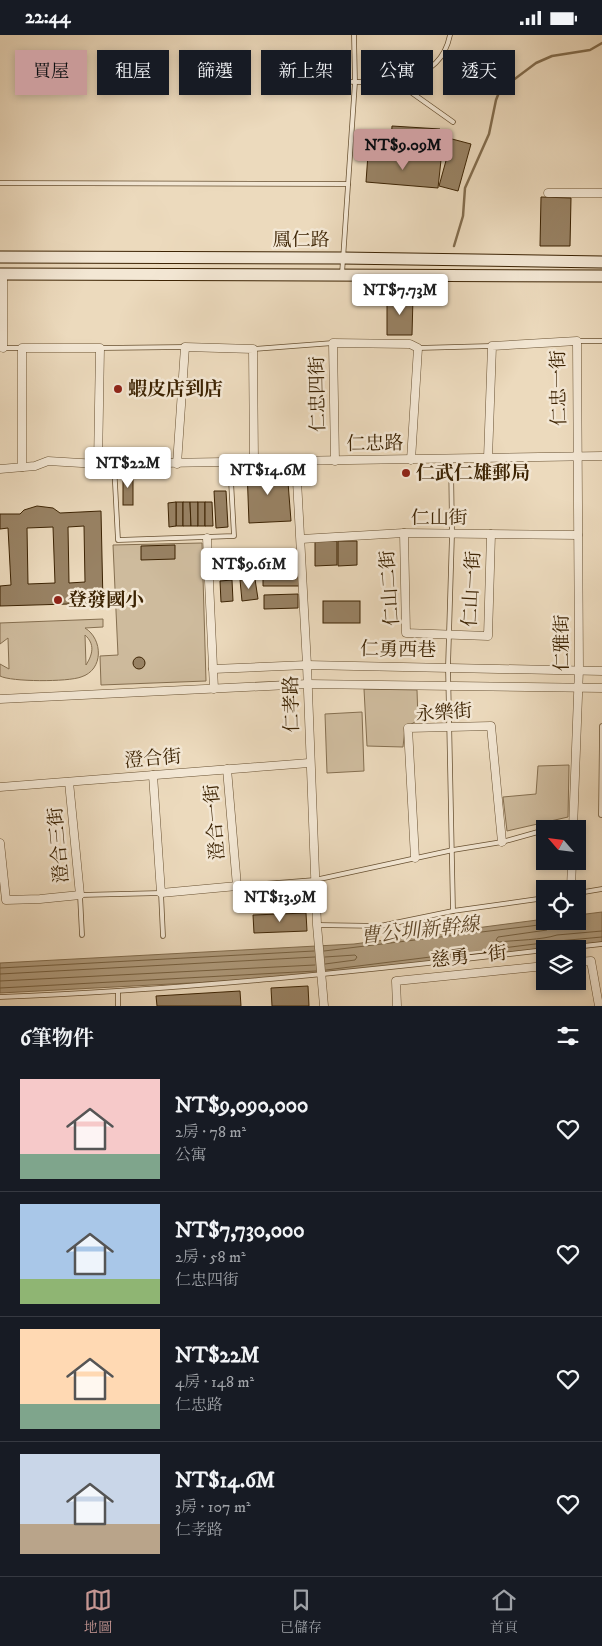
<!DOCTYPE html>
<html lang="zh-TW">
<meta charset="utf-8">
<style>
:root{--surface:#171b24;--page:#20242c;--text:#f1f3f6;--muted:#9ea1a6;--line:#363941;--accent:#c59692}
body{margin:0;font-family:"IM FELL DW Pica","Noto Serif TC",serif;background:var(--page);color:var(--text);height:100vh;display:flex;flex-direction:column;font-size:19px;white-space:nowrap}
*{box-sizing:border-box;margin:0}
p{font-size:16px;color:var(--muted)}
.icon{flex:none;width:28px;height:28px;fill:none;stroke:currentColor;stroke-width:2;stroke-linecap:round;stroke-linejoin:round}
.map{position:relative;height:971px;overflow:hidden}
.sheet{display:flex;flex-direction:column;background:var(--surface);flex:1}
.sheet>*{flex:none}
.top-card{position:absolute;left:15px;top:15px;width:572px;height:45px;display:flex;gap:10px}
.needle{width:32px;rotate:298deg}
.fabs{position:absolute;left:536px;top:785px;display:grid;gap:10px}
.fabs a{display:grid;place-items:center;width:50px;height:50px;border-radius:0px;background:var(--surface);box-shadow:0 2px 8px #0003;font-size:25px}
.price{position:absolute;translate:-50% -42px;padding:0 11px;border-radius:5px;background:#fff;color:#222;font-size:16px;line-height:32px;filter:drop-shadow(0 1px 2px #0008)}
.price::after{content:'';position:absolute;left:50%;top:30px;width:15px;height:11px;margin-left:-8px;background:inherit;clip-path:polygon(0 0,100% 0,50% 100%)}
.price.current{background:var(--accent);color:#111}
ul{padding:0;list-style:none}
li{display:flex;align-items:center;gap:15px;height:125px;padding:0 20px}
li+li{border-top:1px solid var(--line)}
li span{display:grid;place-items:center;flex:none;width:140px;height:100px;border-radius:0px;color:#555}
li>.icon{margin-inline-start:auto}
span .icon{width:60px;height:60px;fill:#fffc;stroke-width:1}
li b{font-size:21px}
h2{display:flex;justify-content:space-between;align-items:center;height:60px;padding:0 20px;font-size:21px}
.chip{padding:0 18px;border-radius:0px;background:var(--surface);box-shadow:0 2px 8px #0003;font-size:18px;line-height:45px}
.chip.current{background:var(--accent);color:#111}
.status{display:flex;justify-content:space-between;align-items:center;height:35px;padding:0 25px;background:var(--surface);direction:ltr}
.status svg{height:14px;fill:currentColor}
.menu{display:flex;justify-content:space-around;align-items:center;height:70px;border-top:1px solid var(--line);background:var(--surface);font-size:14px;color:var(--muted)}
.menu a{display:grid;justify-items:center;gap:2px}
.menu .current{color:var(--accent)}
.map>svg:first-child{display:block}
</style>
<div class="status"><b>22:44</b><svg viewBox="0 0 49 12"><path d="M0 12V9h3v3zM5 12V6h3v6zM10 12V3h3v9zM15 12V0h3v12zM26 1h20v11H26zM47 4h2v5h-2z"/></svg></div>
<div class="map">
<svg width="602" height="971" viewBox="0 0 602 971">
<rect width="100%" height="100%" fill="#ecdabd"/>
<filter id="stains"><feTurbulence type="fractalNoise" baseFrequency=".004" numOctaves="4"/><feColorMatrix values="0 0 0 0 .2 0 0 0 0 .09 0 0 0 0 .02 0 0 0 .5 -.17"/></filter>
<radialGradient id="worn" r=".72"><stop offset=".6" stop-color="#630" stop-opacity="0"/><stop offset="1" stop-color="#630" stop-opacity=".3"/></radialGradient>
<!-- green -->
<g fill="#cebb9d" stroke="#856f50" fill-rule="evenodd">
<polygon points="202,508 206,646 101,650 100,621 118,620 113,510"/>
<path d="M 103,584 L 103,592 L 85,593 C 103,604 104,635 81,642 C 68,647 11,647 0,641 L 0,629 L 9,634 L 8,603 L 0,609 L 0,588 ZM 85,600 C 95,609 93,619 86,630 Z"/>
<polygon points="364,654 417,655 418,685 405,693 403,712 367,711"/>
<polygon points="362,677 364,736 327,738 325,679"/>
<polygon points="569,730 568,782 507,796 503,762 536,759 538,731"/>
</g>
<!-- water -->
<polygon fill="#b09c7e" stroke="#826c4d" points="602,877 602,907 323,941 0,958 0,928 354,909 545,884 545,886 578,886 578,880"/>
<g fill="none" stroke-linecap="round" stroke-linejoin="round">
<!-- shore -->
<g stroke="#766040" stroke-width="1">
<path d="M 556,886 L 547,895 L 498,902 L 496,905 L 499,907 C 516,905 542,905 557,900 L 602,896"/>
<polyline points="324,916 531,891 545,889 549,886"/>
<polyline points="325,922 355,920 357,922 355,925 325,929"/>
<polyline points="0,933 314,916"/>
<polyline points="326,935 543,908 551,912 558,906 602,902"/>
<polyline points="0,939 315,922"/>
<polyline points="0,946 315,930"/>
<polyline points="0,953 316,936"/>
</g>
<!-- stream -->
<polyline stroke="#826c4d" stroke-width="2.5" points="454,211 463,181 465,153 489,99 496,65 500,55 536,28 552,21 590,15 602,8"/>
</g>
<!-- building -->
<g fill="#988264" stroke="#3c2303" fill-rule="evenodd">
<polygon points="392,91 440,94 438,123 378,119 379,108 391,108"/>
<polygon points="452,104 471,109 458,156 439,151"/>
<polygon points="368,119 441,125 438,153 366,147"/>
<polygon points="541,162 571,163 570,211 540,211"/>
<polygon points="387,261 413,262 412,300 387,300"/>
<polygon points="247,434 287,434 291,486 249,488"/>
<rect x="123" y="438" width="10" height="32"/>
<polygon points="214,456 226,456 228,492 216,493"/>
<rect x="176" y="467" width="7" height="24"/>
<polygon points="176,467 176,491 169,492 168,468"/>
<polygon points="183,467 190,467 191,491 183,491"/>
<polygon points="190,467 198,467 198,491 191,491"/>
<rect x="198" y="467" width="7" height="24"/>
<polygon points="205,467 212,467 213,491 205,491"/>
<path d="M 37,471 L 53,473 L 60,478 L 101,476 L 103,568 L 0,571 L 0,551 L 11,550 L 8,493 L 0,494 L 0,479 L 20,479 L 24,475 ZM 84,491 L 85,547 L 69,548 L 68,492 ZM 53,492 L 55,548 L 28,549 L 27,493 Z"/>
<polygon points="315,506 337,506 337,530 315,531"/>
<polygon points="338,506 357,506 357,530 338,531"/>
<polygon points="175,510 175,524 141,525 141,511"/>
<polygon points="263,539 298,539 299,551 263,551"/>
<polygon points="255,544 258,564 242,566 240,545"/>
<polygon points="232,545 233,566 221,567 220,546"/>
<polygon points="298,559 298,573 264,574 264,560"/>
<rect x="323" y="566" width="37" height="22"/>
<circle cx="139" cy="628" r="6"/>
<polygon points="306,878 307,896 254,898 253,880"/>
<polygon points="308,951 309,971 272,971 271,953"/>
<polygon points="240,956 241,971 157,971 156,961"/>
</g>
<g fill="none" stroke-linecap="round" stroke-linejoin="round">
<defs>
<g id="service">
<polyline points="321,46 398,48 453,87"/>
<path d="M 401,50 C 425,36 444,30 450,0"/>
<polyline points="0,148 348,149"/>
<polyline points="342,239 355,47 354,0"/>
<polyline points="577,306 602,306"/>
<polyline points="2,313 22,313"/>
<polyline points="100,313 185,312"/>
<polyline points="418,313 491,311"/>
<polyline points="253,314 333,308"/>
<polyline points="451,424 452,499 448,632 453,876"/>
<polyline points="114,429 118,505 234,501 230,427"/>
<polyline points="601,780 602,691"/>
<polyline points="548,794 573,787"/>
<polyline points="237,851 315,845 453,815 502,807 545,795"/>
<polyline points="578,858 602,854"/>
<polyline points="317,890 380,891 453,876 545,863"/>
<polyline points="82,900 80,860 161,858 163,901"/>
<polyline points="557,914 602,909"/>
<polyline points="118,957 118,971"/>
<path d="M 0,962 C 183,955 363,936 545,915"/>
</g>
<g id="minor">
<polyline points="548,158 602,158"/>
<polyline points="3,239 3,313"/>
<polyline points="488,423 492,311 577,306 579,634 573,794"/>
<polyline points="335,426 333,308 410,309 418,313 411,425"/>
<polyline points="296,427 307,630 317,890 324,971"/>
<polyline points="177,429 185,312 253,314 254,427"/>
<polyline points="22,432 22,313 100,313 98,429"/>
<polyline points="0,434 35,431 48,426 98,429 602,421"/>
<polyline points="404,498 406,598 488,601 491,499"/>
<polyline points="207,503 214,654"/>
<polyline points="301,504 404,498 578,500"/>
<polyline points="213,634 307,630 602,636"/>
<polyline points="0,664 308,649 602,653"/>
<polyline points="153,740 161,858 237,851 227,734"/>
<polyline points="0,752 309,728"/>
<polyline points="0,808 6,865 40,864 80,860 69,747"/>
<polyline points="415,823 408,693 491,691 502,807"/>
<polyline points="571,854 572,826"/>
<polyline points="578,927 591,926 599,971"/>
<polyline points="397,971 396,946 545,931"/>
</g>
<g id="secondary">
<polyline points="0,222 342,223 602,227"/>
<polyline points="0,239 602,241"/>
</g>
</defs>
<!-- service casing -->
<use href="#service" stroke="#685132" stroke-width="5.5"/>
<!-- minor casing -->
<use href="#minor" stroke="#685132" stroke-width="9"/>
<!-- secondary casing -->
<use href="#secondary" stroke="#3c2303" stroke-width="13"/>
<!-- service -->
<use href="#service" stroke="#f3e7d4" stroke-width="4"/>
<!-- minor -->
<use href="#minor" stroke="#f3e7d4" stroke-width="8"/>
<!-- secondary -->
<use href="#secondary" stroke="#f3e7d4" stroke-width="11"/>
</g>
<!-- markers -->
<g fill="#8f2418" stroke="#f3e7d4" stroke-width="2">
<circle cx="118" cy="354" r="5"/>
<circle cx="406" cy="438" r="5"/>
<circle cx="58" cy="565" r="5"/>
</g>
<g text-anchor="middle" dominant-baseline="central" stroke-width="5" stroke-linejoin="round" paint-order="stroke">
<!-- street labels -->
<g font-size="19" fill="#3c2303" stroke="#f3e7d4">
<text x="301" y="205">鳳仁路</text>
<text transform="translate(559 353) rotate(-91)">仁忠一街</text>
<text transform="translate(318 359) rotate(-91)">仁忠四街</text>
<text transform="translate(375 409) rotate(-1)">仁忠路</text>
<text x="439" y="483">仁山街</text>
<text transform="translate(390 553) rotate(-94)">仁山二街</text>
<text transform="translate(472 554) rotate(-87)">仁山一街</text>
<text transform="translate(562 608) rotate(-90)">仁雅街</text>
<text transform="translate(398 615) rotate(1)">仁勇西巷</text>
<text transform="translate(292 669) rotate(-91)">仁孝路</text>
<text transform="translate(444 678) rotate(-4)">永樂街</text>
<text transform="translate(153 724) rotate(-5)">澄合街</text>
<text transform="translate(215 787) rotate(-95)">澄合一街</text>
<text transform="translate(59 810) rotate(-95)">澄合三街</text>
<text transform="translate(469 922) rotate(-6)">慈勇一街</text>
</g>
<!-- poi labels -->
<g font-size="19" font-weight="bold" fill="#3c2303" stroke="#f3e7d4" text-anchor="start">
<text x="128" y="354">蝦皮店到店</text>
<text x="416" y="438">仁武仁雄郵局</text>
<text x="68" y="565">登發國小</text>
</g>
<!-- water labels -->
<g font-size="20" font-style="italic" fill="#5f4728" stroke="#f3e7d4">
<text transform="translate(420 896) rotate(-6)">曹公圳新幹線</text>
</g>
</g>
<rect width="100%" height="100%" filter="url(#stains)"/>
<rect width="100%" height="100%" fill="url(#worn)"/>
</svg>
<div class="fabs">
<a><svg class="needle" viewBox="-14 -14 28 28"><path d="M0-13l5 13h-10z" fill="#e53935"/><path d="M0 13l5-13h-10z" fill="#9ea1a6"/></svg></a>
<a><svg class="icon" aria-label="locate" viewBox="0 0 24 24"><circle cx="12" cy="12" r="6"/><path d="M12 2v4M12 18v4M2 12h4M18 12h4"/></svg></a>
<a><svg class="icon" aria-label="layers" viewBox="0 0 24 24"><path d="M12 4l9 5-9 5-9-5zM3 14l9 5 9-5"/></svg></a>
</div>
<b class="price current" style="left:403px;top:136px">NT$9.09M</b>
<b class="price" style="left:400px;top:281px">NT$7.73M</b>
<b class="price" style="left:128px;top:454px">NT$22M</b>
<b class="price" style="left:268px;top:461px">NT$14.6M</b>
<b class="price" style="left:249px;top:555px">NT$9.61M</b>
<b class="price" style="left:280px;top:888px">NT$13.9M</b>
<div class="top-card">
<a class="chip current">買屋</a>
<a class="chip">租屋</a>
<a class="chip">篩選</a>
<a class="chip">新上架</a>
<a class="chip">公寓</a>
<a class="chip">透天</a>
</div>
</div>
<section class="sheet">
<h2>6筆物件<svg class="icon" aria-label="filters" viewBox="0 0 24 24"><path d="M4 7h16M4 17h16"/><circle cx="9" cy="7" r="2"/><circle cx="15" cy="17" r="2"/></svg></h2>
<ul>
<li><span style="background:linear-gradient(#f6c9c9 75%,#7fa58c 0)"><svg class="icon" aria-label="home" viewBox="0 0 24 24"><path d="M3 11l9-7 9 7M6 9v11h12V9"/></svg></span><div><b>NT$9,090,000</b><p>2房 · 78 m²</p><p>公寓</p></div><svg class="icon" aria-label="heart" viewBox="0 0 24 24"><path d="M12 20l-8-8c-3-5 5-10 8-4 3-6 11-1 8 4z"/></svg></li>
<li><span style="background:linear-gradient(#a9c7e8 75%,#8fb573 0)"><svg class="icon" aria-label="home" viewBox="0 0 24 24"><path d="M3 11l9-7 9 7M6 9v11h12V9"/></svg></span><div><b>NT$7,730,000</b><p>2房 · 58 m²</p><p>仁忠四街</p></div><svg class="icon" aria-label="heart" viewBox="0 0 24 24"><path d="M12 20l-8-8c-3-5 5-10 8-4 3-6 11-1 8 4z"/></svg></li>
<li><span style="background:linear-gradient(#ffd9b3 75%,#7fa58c 0)"><svg class="icon" aria-label="home" viewBox="0 0 24 24"><path d="M3 11l9-7 9 7M6 9v11h12V9"/></svg></span><div><b>NT$22M</b><p>4房 · 148 m²</p><p>仁忠路</p></div><svg class="icon" aria-label="heart" viewBox="0 0 24 24"><path d="M12 20l-8-8c-3-5 5-10 8-4 3-6 11-1 8 4z"/></svg></li>
<li><span style="background:linear-gradient(#c9d6e8 70%,#b9a48a 0)"><svg class="icon" aria-label="home" viewBox="0 0 24 24"><path d="M3 11l9-7 9 7M6 9v11h12V9"/></svg></span><div><b>NT$14.6M</b><p>3房 · 107 m²</p><p>仁孝路</p></div><svg class="icon" aria-label="heart" viewBox="0 0 24 24"><path d="M12 20l-8-8c-3-5 5-10 8-4 3-6 11-1 8 4z"/></svg></li>
</ul>
</section>
<nav class="menu">
<a class="current"><svg class="icon" aria-label="map" viewBox="0 0 24 24"><path d="M3 6l6-2 6 2 6-2v14l-6 2-6-2-6 2zM9 4v14M15 6v14"/></svg>地圖</a>
<a><svg class="icon" aria-label="saved" viewBox="0 0 24 24"><path d="M7 4h10v16l-5-4-5 4z"/></svg>已儲存</a>
<a><svg class="icon" aria-label="home" viewBox="0 0 24 24"><path d="M3 11l9-7 9 7M6 9v11h12V9"/></svg>首頁</a>
</nav>
